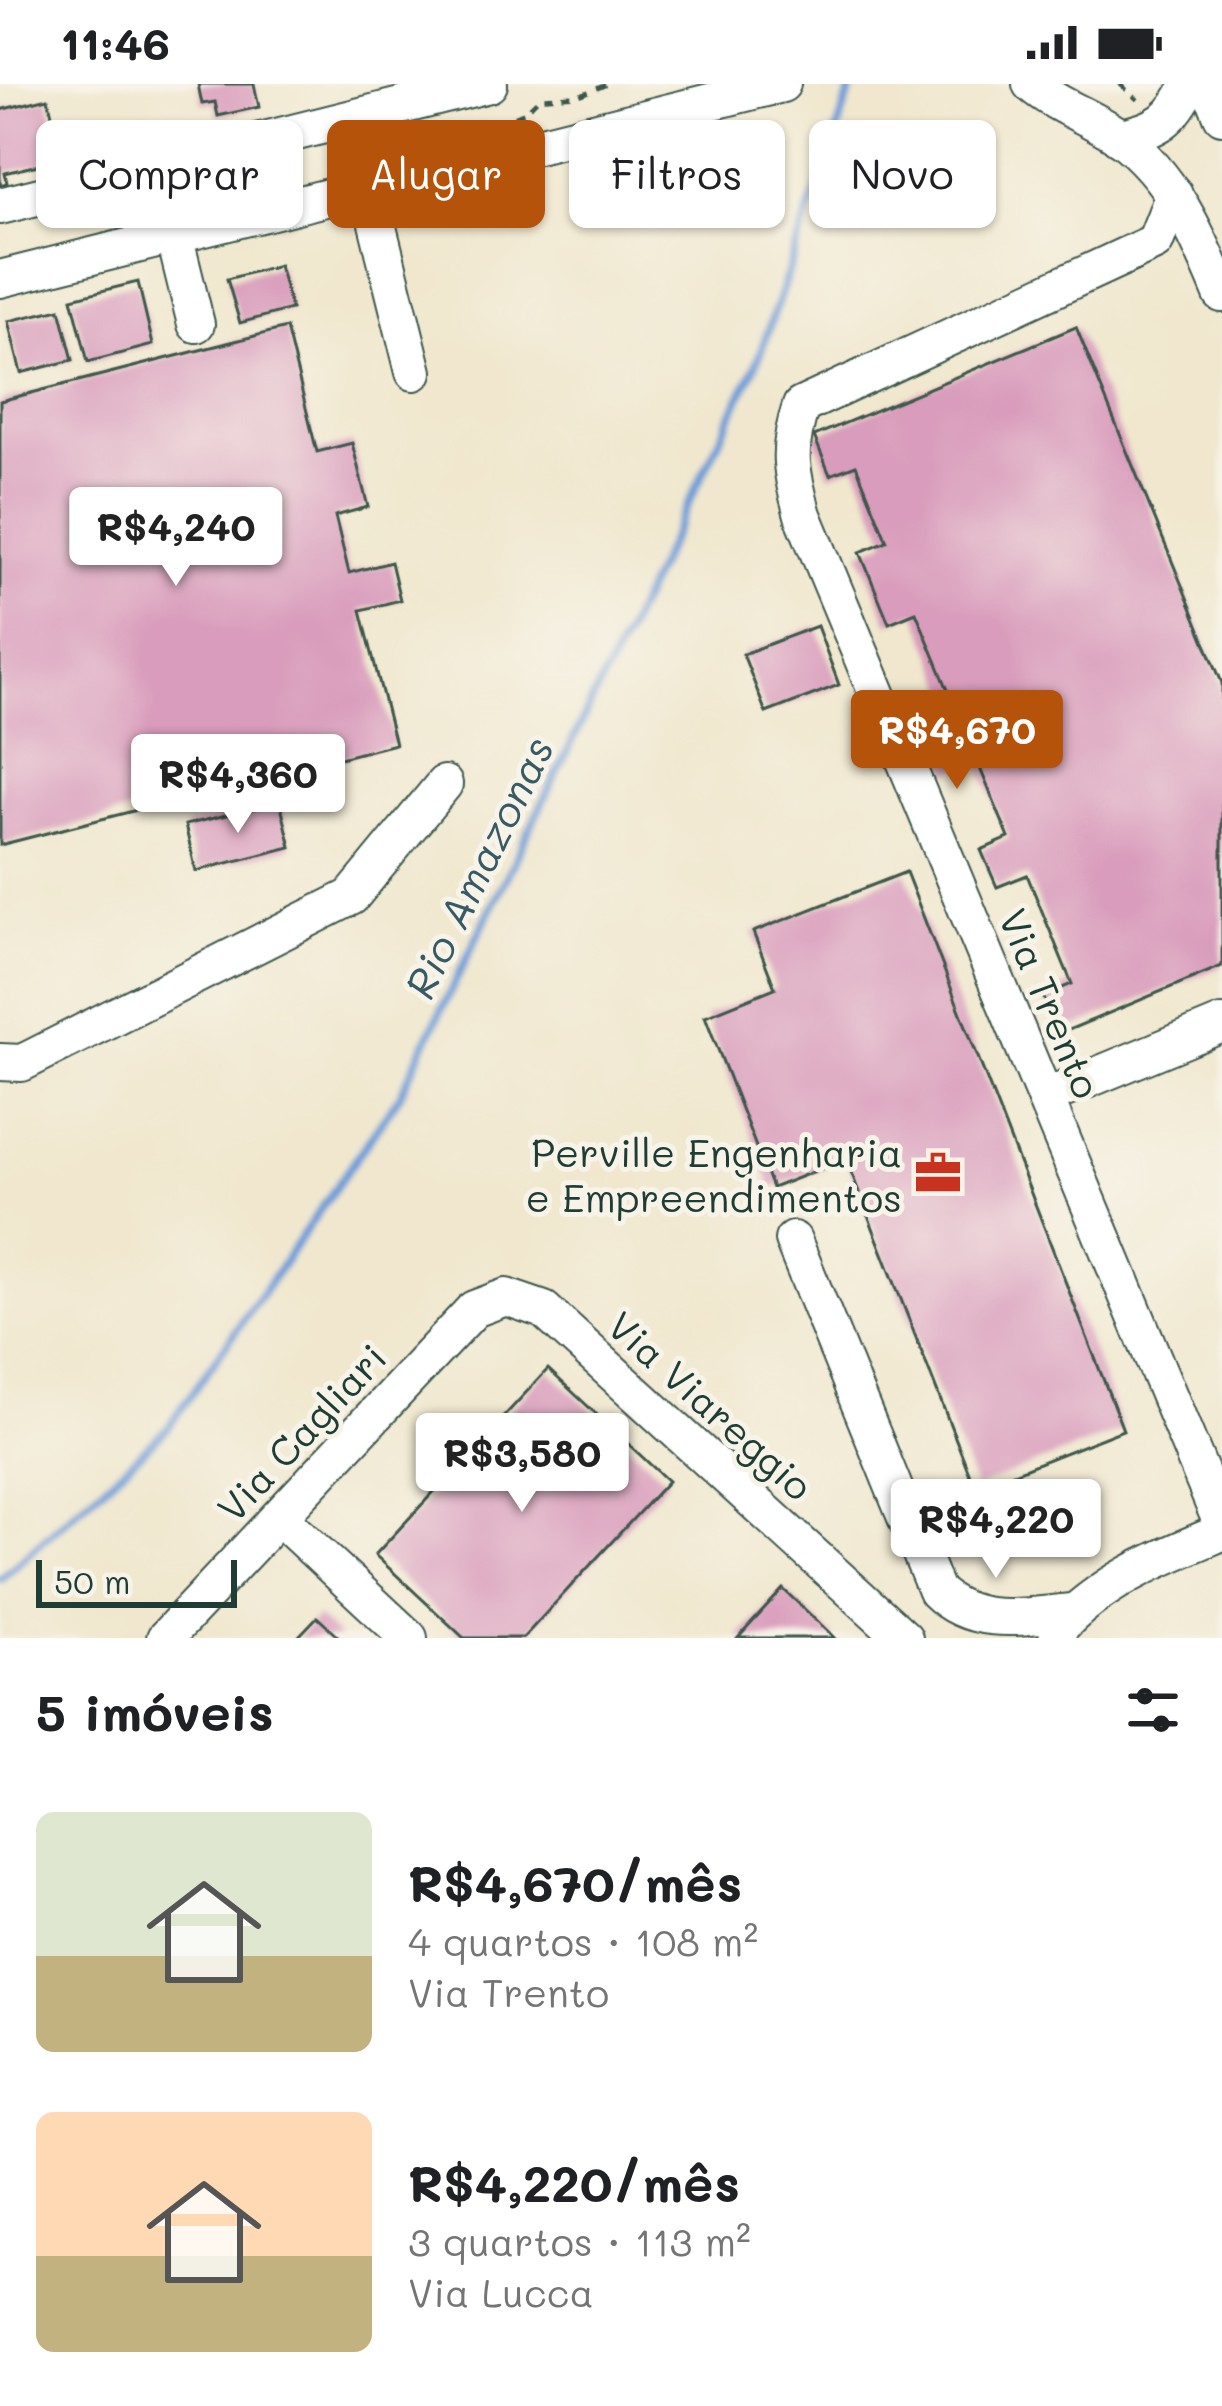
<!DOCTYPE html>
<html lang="pt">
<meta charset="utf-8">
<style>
:root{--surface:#fff;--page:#f2f2f2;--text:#202124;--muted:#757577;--accent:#b45309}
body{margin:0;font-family:Mali,sans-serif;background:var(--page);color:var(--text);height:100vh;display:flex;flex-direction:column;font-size:45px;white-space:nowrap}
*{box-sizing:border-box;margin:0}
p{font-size:39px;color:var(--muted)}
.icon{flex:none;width:66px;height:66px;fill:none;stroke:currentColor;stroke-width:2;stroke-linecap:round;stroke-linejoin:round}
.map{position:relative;height:1554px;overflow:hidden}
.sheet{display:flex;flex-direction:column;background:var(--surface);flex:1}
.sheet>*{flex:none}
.guide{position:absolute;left:36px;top:36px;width:1152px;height:108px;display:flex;gap:24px}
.scale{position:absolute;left:36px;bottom:30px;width:201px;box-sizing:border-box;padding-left:12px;border:6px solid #1f3d34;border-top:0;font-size:33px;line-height:42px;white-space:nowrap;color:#1f3d34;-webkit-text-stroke:9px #f7f3e8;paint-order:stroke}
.price{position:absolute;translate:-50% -102px;padding:0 27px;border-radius:12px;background:#fff;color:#222;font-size:39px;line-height:78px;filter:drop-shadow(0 3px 6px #0008)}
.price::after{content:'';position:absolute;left:50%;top:72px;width:36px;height:27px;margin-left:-18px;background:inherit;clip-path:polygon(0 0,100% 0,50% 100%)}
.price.selected{background:var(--accent);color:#fff}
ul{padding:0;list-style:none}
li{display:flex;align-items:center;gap:36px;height:300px;padding:0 36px}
li span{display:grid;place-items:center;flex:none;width:336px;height:240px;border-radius:18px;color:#555}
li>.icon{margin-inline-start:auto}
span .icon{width:144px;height:144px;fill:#fffc;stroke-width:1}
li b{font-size:51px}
h2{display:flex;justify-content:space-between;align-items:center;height:144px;padding:0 36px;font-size:51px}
.chip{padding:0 42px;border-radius:18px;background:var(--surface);box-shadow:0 3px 9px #0004;font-size:42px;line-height:108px}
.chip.selected{background:var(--accent);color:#fff}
.status{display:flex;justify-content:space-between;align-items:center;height:84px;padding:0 60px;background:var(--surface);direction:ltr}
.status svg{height:33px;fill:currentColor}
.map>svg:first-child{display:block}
</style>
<div class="status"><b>11:46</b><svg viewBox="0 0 49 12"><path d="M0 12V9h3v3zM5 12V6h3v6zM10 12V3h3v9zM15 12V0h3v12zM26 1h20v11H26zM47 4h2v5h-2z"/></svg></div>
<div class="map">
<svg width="1222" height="1554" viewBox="0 0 1222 1554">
<rect width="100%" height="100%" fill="#f7f3e8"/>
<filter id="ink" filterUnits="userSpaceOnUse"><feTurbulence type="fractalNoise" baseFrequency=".00833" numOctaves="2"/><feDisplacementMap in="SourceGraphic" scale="24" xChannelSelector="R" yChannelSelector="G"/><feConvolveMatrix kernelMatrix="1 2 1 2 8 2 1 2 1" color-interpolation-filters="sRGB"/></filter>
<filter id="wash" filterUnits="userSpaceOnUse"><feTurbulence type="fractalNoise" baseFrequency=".004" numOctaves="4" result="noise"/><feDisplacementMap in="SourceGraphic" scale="48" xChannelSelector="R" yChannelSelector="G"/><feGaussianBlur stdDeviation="2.7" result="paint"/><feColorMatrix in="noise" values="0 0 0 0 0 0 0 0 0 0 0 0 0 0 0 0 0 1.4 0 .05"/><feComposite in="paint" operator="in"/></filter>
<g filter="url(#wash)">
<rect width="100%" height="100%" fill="#f0e7ce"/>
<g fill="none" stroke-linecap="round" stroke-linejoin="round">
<!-- stream -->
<polyline stroke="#6f9dd7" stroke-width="8" points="0,1495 168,1344 400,1011 756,281 853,0"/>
</g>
<g id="blocks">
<!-- building -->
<g fill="#d99cbc">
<polygon points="198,0 254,0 259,23 218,32 215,18 202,20"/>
<polygon points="48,14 63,75 5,89 7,99 0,101 0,26"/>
<polygon points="279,181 291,225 240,239 227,195"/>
<polygon points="138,198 153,261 88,278 72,214"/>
<polygon points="60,225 73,276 21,289 8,237"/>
<polygon points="1076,243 1222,599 1222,882 1059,950 1043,912 1072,900 1027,791 997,803 981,766 1009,754 977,677 949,689 920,618 948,606 916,528 889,539 860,468 887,457 856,381 830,391 814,352"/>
<polygon points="286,244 317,368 352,359 368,423 335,432 349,489 391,478 400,516 361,526 395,660 0,761 0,317"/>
<polygon points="817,542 839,601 766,629 743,570"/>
<polygon points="280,718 291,763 196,787 185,741"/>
<polygon points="906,788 1123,1346 975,1404 846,1075 772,1104 705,932 775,904 753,848"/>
<polygon points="548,1285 668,1397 523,1554 464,1554 375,1471"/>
<polygon points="783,1505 835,1554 738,1554"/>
<polygon points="317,1533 340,1554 297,1554"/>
</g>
</g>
</g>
<g filter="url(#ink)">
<use href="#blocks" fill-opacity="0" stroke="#3e564b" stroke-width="3"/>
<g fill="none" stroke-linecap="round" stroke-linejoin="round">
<defs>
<g id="minor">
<path d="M 1031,0 C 1058,23 1092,33 1120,53 C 1173,92 1198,152 1222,210"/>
<polyline points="1209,0 1222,32"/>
<path d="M 1119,53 C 1157,47 1174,35 1190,0"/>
<polyline points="368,103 414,288"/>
<path d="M 1174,110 L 1155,158 L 801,322 C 786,367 791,387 803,431 L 1222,1440"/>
<polyline points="0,122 489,0"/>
<polyline points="174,151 196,240"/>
<polyline points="0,195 782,0"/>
<polyline points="0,978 22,979 351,813 444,700"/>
<polyline points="1045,1013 1222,940"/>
<path d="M 793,1156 L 936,1507 C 973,1544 1025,1532 1073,1528"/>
<polyline points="279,1433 409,1554"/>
<path d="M 1057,1546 C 1103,1496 1160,1474 1222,1448"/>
<polyline points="165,1554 474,1225 506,1213 544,1226 904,1554"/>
</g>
</defs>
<!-- minor casing -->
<use href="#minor" stroke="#3e564b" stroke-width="40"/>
<!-- path -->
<g stroke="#3e564b" stroke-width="4.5" stroke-dasharray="9 9" stroke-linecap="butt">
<polyline points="1120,0 1138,16"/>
<polyline points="515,32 525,28 539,14 580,11 608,0"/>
</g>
<!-- minor -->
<use href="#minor" stroke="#fff" stroke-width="36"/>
</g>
</g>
<!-- icons -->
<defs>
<symbol id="office-bare" viewBox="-9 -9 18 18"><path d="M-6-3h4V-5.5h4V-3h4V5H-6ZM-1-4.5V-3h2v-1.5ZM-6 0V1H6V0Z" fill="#c8321e" stroke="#f7f3e8" stroke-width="2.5" paint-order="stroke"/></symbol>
</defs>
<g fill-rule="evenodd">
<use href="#office-bare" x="905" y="1056" width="66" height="66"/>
</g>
<g text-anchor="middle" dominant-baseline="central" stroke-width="10" stroke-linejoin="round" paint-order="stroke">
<!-- street labels -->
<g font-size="39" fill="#1f3d34" stroke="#f7f3e8">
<text transform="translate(1051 919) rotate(67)">Via Trento</text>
<text transform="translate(711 1321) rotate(42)">Via Viareggio</text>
<text transform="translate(301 1348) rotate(-47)">Via Cagliari</text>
</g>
<!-- poi labels -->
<g font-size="39" fill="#1f3d34" stroke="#f7f3e8" text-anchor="end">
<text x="902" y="1067">Perville Engenharia<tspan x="902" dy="45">e Empreendimentos</tspan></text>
</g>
<!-- water labels -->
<g font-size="42" font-style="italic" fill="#375a65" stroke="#f7f3e8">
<text transform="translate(478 783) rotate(-64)">Rio Amazonas</text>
</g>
</g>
</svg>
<div class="scale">50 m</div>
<b class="price" style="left:176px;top:505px">R$4,240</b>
<b class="price selected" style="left:957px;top:708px">R$4,670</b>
<b class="price" style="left:238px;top:752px">R$4,360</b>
<b class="price" style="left:522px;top:1431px">R$3,580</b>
<b class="price" style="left:996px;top:1497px">R$4,220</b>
<div class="guide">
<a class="chip">Comprar</a>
<a class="chip selected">Alugar</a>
<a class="chip">Filtros</a>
<a class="chip">Novo</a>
</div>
</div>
<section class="sheet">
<h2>5 imóveis<svg class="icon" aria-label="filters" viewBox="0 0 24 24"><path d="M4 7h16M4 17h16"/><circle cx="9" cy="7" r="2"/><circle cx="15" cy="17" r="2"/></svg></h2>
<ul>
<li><span style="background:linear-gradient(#dfe7d0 60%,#c2b280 0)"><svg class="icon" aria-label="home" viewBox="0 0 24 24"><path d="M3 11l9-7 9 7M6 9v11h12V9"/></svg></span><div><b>R$4,670/mês</b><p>4 quartos · 108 m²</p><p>Via Trento</p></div></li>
<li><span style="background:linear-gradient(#ffd9b3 60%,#c2b280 0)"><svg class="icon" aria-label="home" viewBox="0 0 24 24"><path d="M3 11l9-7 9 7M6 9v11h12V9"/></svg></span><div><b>R$4,220/mês</b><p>3 quartos · 113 m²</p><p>Via Lucca</p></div></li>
</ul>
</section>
